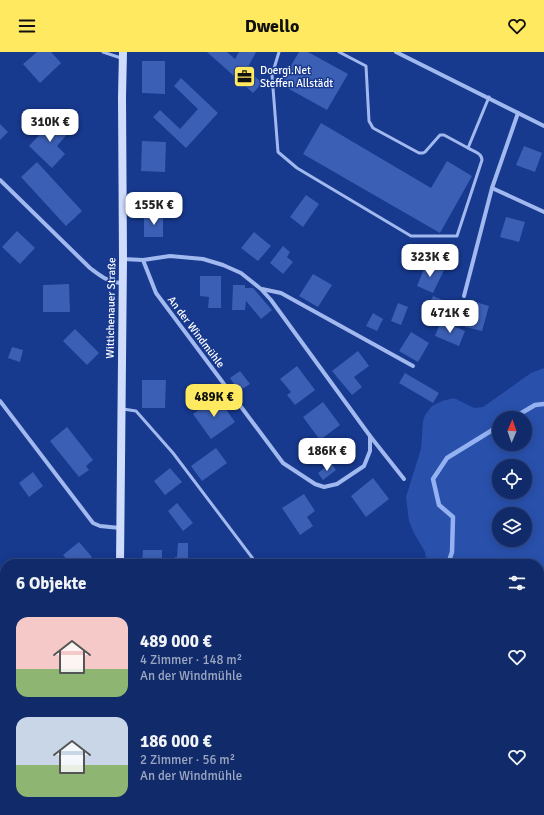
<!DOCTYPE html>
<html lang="de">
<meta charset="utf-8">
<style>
:root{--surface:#112b6a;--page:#1e3772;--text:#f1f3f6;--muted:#9ca7c1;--line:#30477e;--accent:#ffe960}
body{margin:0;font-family:Signika,sans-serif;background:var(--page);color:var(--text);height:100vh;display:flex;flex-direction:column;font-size:15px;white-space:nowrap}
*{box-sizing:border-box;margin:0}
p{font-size:13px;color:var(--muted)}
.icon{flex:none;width:22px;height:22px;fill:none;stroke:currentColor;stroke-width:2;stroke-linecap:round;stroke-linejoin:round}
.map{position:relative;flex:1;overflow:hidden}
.drawer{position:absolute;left:0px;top:507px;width:544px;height:256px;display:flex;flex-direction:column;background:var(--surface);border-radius:16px 16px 0 0;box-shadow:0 2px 10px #0003,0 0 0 1px var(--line)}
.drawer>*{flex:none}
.needle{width:26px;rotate:2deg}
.buttons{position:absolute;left:492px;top:359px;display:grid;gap:8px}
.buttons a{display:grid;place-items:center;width:40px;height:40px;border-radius:50%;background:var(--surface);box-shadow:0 2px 10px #0003,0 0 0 1px var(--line);font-size:20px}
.price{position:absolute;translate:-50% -34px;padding:0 9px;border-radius:8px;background:#fff;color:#222;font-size:13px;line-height:26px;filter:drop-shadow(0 1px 2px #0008)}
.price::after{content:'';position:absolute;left:50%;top:24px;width:12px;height:9px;margin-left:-6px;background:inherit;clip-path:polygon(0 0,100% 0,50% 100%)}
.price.on{background:var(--accent);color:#111}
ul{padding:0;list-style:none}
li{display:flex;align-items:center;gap:12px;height:100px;padding:0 16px}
li span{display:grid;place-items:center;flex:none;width:112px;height:80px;border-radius:12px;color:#555}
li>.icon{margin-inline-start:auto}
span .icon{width:48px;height:48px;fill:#fffc;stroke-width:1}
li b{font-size:17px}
h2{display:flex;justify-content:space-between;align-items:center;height:48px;padding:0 16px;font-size:17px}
header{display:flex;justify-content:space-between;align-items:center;height:52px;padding:0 16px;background:var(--accent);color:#111;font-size:18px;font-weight:700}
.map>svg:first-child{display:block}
</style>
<header><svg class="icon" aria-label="menu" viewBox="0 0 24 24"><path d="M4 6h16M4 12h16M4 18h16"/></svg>Dwello<svg class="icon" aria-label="heart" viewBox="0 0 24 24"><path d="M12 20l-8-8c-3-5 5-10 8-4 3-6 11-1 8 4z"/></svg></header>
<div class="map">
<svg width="544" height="763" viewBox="0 0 544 763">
<rect width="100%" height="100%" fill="#17398e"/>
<!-- green -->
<g fill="#2951ac" fill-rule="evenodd">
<path d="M 544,316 L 544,763 L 482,763 L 482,758 L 539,758 L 539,512 L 427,512 L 425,500 L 414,481 L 409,469 L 406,445 L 421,397 L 423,369 L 425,363 L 432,354 L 442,349 L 454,346 L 474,356 L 483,355 L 531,321 ZM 499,366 L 525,366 L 525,392 L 499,392 ZM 499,414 L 525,414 L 525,440 L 499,440 ZM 499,462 L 525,462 L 525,488 L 499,488 Z"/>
<polygon points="241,758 297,758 301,763 245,763"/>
</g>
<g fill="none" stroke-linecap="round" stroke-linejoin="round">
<!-- stream -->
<g stroke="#94b2f2" stroke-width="4.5">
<polyline points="513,366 535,353 544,352"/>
<polyline points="448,512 452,500 453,465 439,453 433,427 447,406 499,374"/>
<polyline points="408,763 410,758"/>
</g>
</g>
<!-- building -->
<g fill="#3b5fb4">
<polygon points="37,0 51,0 61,11 40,31 23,12"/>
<polygon points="207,0 227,0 235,7 239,0 256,0 247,17 262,31 253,41"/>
<polygon points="299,0 308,0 348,22 327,58 280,32"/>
<polygon points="142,9 165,9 165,42 142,41"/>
<polygon points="181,26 218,61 186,96 153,65 160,58 180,77 198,57 174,34"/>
<polygon points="55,66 69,80 57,94 65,102 52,116 29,94"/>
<polygon points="321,71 431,136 447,109 472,124 440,181 303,102"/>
<polygon points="0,72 8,80 0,88"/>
<polygon points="142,89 166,90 165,120 141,119"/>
<polygon points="524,94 542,101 535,120 516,113"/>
<polygon points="37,110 82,159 66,174 21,125"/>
<polygon points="306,143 319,152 303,175 290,165"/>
<rect x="144" y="164" width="19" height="21"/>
<polygon points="506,165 525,170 519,190 500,185"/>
<polygon points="17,179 35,196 20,212 2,195"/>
<polygon points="254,180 271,194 258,209 241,196"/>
<polygon points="283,194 290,200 287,205 293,210 283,222 270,211"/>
<polygon points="427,210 444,218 433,241 417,234"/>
<polygon points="313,222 332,233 318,255 299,244"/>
<polygon points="200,224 221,224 221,256 208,256 209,245 200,244"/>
<polygon points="69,232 70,260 43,260 43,233"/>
<polygon points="233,233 245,233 245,236 253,236 272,258 261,267 246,249 245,258 232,258"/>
<polygon points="433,244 445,249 439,262 427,256"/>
<polygon points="472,249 489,254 482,279 465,275"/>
<polygon points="398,251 408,255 401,273 391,269"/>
<polygon points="373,261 383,267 377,279 366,274"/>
<polygon points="441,269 465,279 459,294 435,284"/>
<polygon points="75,277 99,301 87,313 63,289"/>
<polygon points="411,280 429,291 418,310 399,299"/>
<polygon points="12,295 23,298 20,310 8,306"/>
<polygon points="358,299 369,314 354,325 362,335 352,343 332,319"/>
<polygon points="297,314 315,338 295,353 287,343 291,340 280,327"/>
<polygon points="240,319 250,332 239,339 230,326"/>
<polygon points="405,321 439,341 433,351 399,331"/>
<polygon points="142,328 166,328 165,356 142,356"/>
<polygon points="217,345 235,370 211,387 193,362"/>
<polygon points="323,350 340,373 320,388 303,365"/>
<polygon points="67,375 93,408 86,414 89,418 79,425 50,389"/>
<polygon points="216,396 227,411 202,429 191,414"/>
<polygon points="331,411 336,418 323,428 318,421"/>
<polygon points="170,416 182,430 165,443 154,429"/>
<polygon points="33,420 43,434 29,445 19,431"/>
<polygon points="373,426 389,447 366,465 351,444"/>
<polygon points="304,442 315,459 307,465 313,474 300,483 282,456"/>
<polygon points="177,451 193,471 183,479 168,459"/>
<polygon points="79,490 92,505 84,512 71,512 63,503"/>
<polygon points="178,491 188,491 188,512 175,512 175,505 177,505"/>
<polygon points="143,498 162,498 162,512 142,512"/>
</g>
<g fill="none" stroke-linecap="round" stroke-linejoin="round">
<!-- lane -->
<g stroke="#a2b9ef" stroke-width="3">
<polyline points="103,0 121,6"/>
<path d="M 279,0 L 272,23 L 278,100 L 297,116 L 411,184 L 457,184 L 482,108 C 482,101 473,99 468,96 L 489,45"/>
<polyline points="339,0 366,14 369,69 373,76 419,101 423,101 425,100 440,83 444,83 468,96"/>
<polyline points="123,357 136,359 173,401 257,512"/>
<polyline points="235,758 238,763"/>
</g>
<!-- street -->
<g stroke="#a2b9ef" stroke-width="4">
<polyline points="396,0 544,74"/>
<path d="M 0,128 L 90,216 C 101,224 109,231 123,231"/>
<polyline points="492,136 544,160"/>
<polyline points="123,207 143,208 170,204 203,207 223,213 241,221 261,237 271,248 370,384 370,399 364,414 337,432 324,435 315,432 283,411 156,241 143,208"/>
<polyline points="262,237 281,241 413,314"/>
<polyline points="464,244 492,136 518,61"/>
<polyline points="0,349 93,471 100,474 120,476"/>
<polyline points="370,384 404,427"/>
</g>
<!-- secondary -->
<g stroke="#d0dcfb" stroke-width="8">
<polyline points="120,512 123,207 122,45 123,0"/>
<polyline points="117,763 117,758"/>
</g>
</g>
<!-- icons -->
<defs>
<symbol id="office-square" viewBox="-11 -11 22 22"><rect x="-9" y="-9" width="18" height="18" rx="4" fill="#ffe960" stroke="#17398e"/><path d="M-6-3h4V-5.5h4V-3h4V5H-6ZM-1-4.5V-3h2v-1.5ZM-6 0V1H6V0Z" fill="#111"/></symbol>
</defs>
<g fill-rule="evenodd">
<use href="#office-square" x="232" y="12" width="25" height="25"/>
</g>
<g text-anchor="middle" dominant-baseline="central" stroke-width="3" stroke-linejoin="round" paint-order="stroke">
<!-- poi labels -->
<g font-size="11" fill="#fff" stroke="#17398e" text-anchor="start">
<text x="260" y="18">Doergi.Net<tspan x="260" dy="13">Steffen Allstädt</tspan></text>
</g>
<!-- street labels -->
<g font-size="11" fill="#fff" stroke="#17398e">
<text transform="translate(111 256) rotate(-89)">Wittichenauer Straße</text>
<text transform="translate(196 280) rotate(53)">An der Windmühle</text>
</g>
</g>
</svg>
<div class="buttons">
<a><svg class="needle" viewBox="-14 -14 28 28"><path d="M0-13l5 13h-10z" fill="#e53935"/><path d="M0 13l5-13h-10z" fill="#9ca7c1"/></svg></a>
<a><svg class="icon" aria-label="locate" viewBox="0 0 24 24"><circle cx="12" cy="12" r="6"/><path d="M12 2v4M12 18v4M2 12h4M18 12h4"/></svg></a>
<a><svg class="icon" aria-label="layers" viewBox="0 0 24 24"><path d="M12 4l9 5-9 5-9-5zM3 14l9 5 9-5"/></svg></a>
</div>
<b class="price" style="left:50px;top:91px">310K €</b>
<b class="price" style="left:154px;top:174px">155K €</b>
<b class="price" style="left:430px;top:226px">323K €</b>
<b class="price" style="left:450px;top:282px">471K €</b>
<b class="price on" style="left:214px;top:366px">489K €</b>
<b class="price" style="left:327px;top:420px">186K €</b>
<section class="drawer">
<h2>6 Objekte<svg class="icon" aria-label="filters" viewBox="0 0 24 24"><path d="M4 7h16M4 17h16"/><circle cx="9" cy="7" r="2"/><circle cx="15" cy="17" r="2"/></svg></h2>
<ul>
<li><span style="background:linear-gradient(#f6c9c9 65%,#8fb573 0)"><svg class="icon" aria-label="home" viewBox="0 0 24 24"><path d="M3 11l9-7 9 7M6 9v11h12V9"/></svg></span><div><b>489 000 €</b><p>4 Zimmer · 148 m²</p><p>An der Windmühle</p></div><svg class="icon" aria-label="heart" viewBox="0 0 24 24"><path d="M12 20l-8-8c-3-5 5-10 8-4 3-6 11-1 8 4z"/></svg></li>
<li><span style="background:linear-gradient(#c9d6e8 60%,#8fb573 0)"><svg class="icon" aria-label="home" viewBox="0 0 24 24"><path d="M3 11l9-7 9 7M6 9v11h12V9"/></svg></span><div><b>186 000 €</b><p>2 Zimmer · 56 m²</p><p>An der Windmühle</p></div><svg class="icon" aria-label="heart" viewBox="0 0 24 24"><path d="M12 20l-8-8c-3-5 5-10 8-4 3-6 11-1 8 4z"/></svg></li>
</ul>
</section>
</div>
